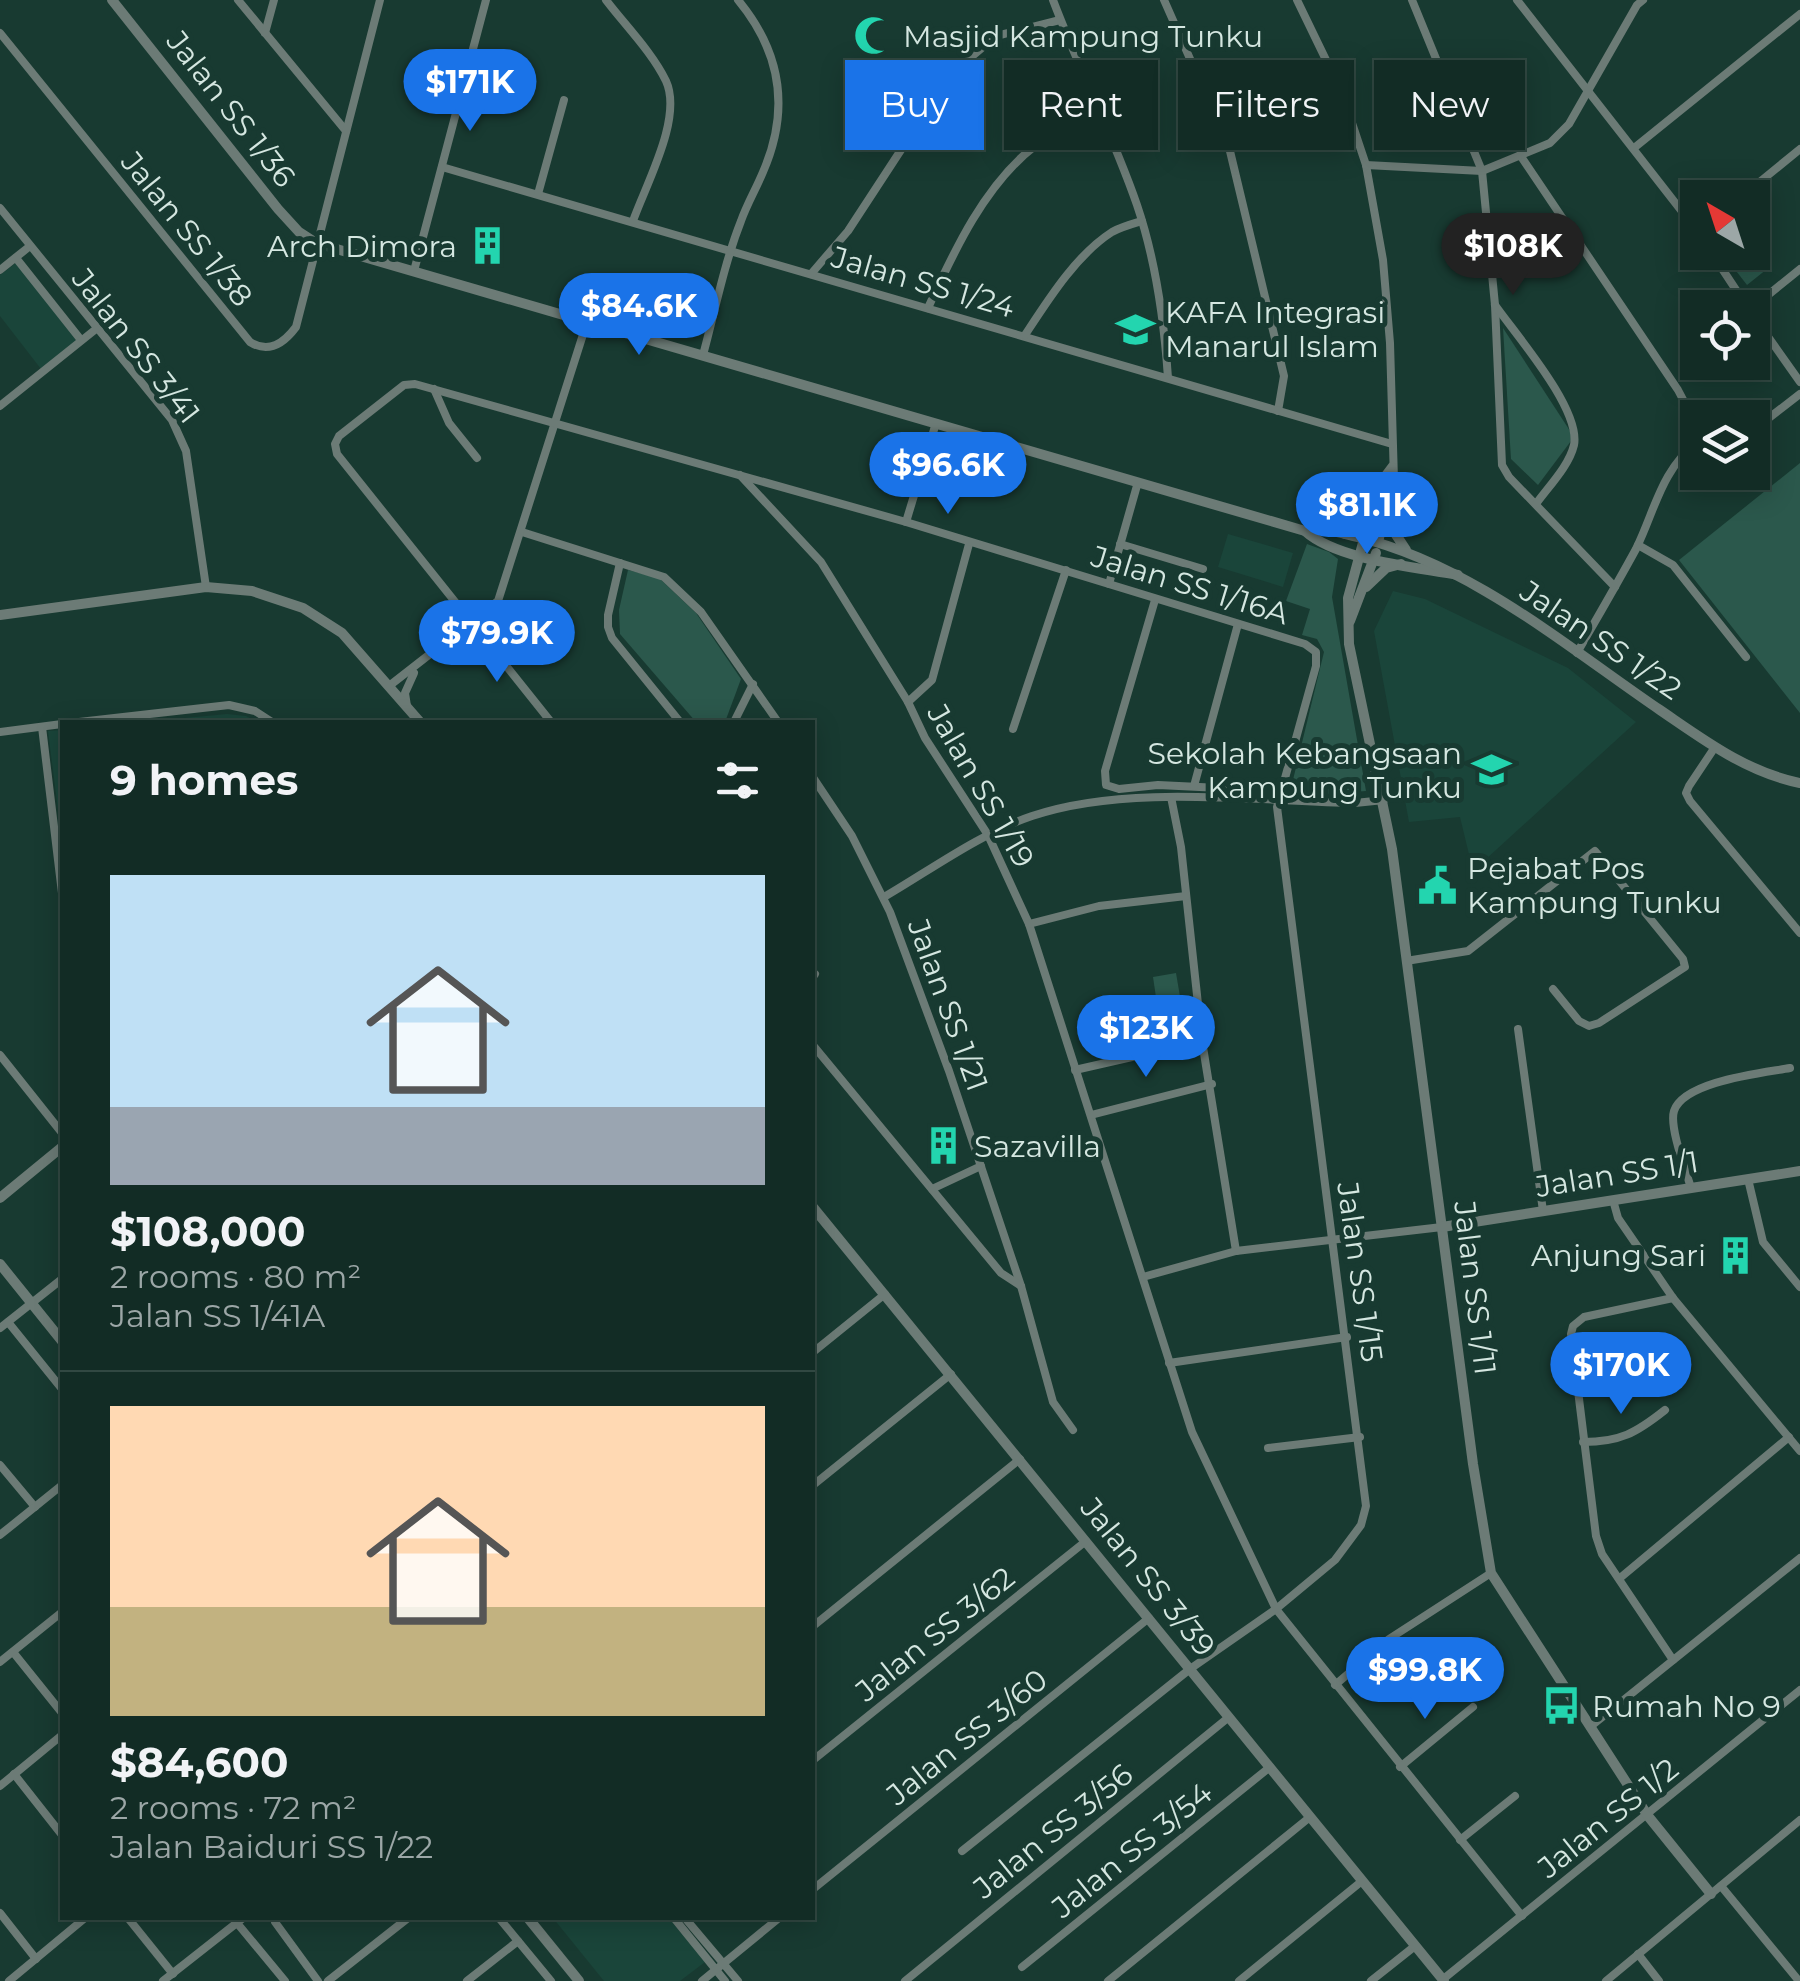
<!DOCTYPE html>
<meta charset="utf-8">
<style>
:root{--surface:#122c25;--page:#1f3832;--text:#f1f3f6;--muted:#9ca7a7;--line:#314842;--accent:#1a73e8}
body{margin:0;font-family:Montserrat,sans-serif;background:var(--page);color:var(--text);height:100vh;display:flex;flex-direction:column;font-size:38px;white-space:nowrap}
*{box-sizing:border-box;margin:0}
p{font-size:32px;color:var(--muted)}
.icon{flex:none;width:55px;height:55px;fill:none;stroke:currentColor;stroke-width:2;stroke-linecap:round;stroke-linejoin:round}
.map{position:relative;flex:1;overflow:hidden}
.sheet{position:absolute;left:60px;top:720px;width:755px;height:1200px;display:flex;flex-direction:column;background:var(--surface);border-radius:0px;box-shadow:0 5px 25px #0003,0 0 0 2px var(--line)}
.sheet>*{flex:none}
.top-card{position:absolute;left:845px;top:60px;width:805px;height:90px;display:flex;gap:20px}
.needle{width:65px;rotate:321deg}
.tools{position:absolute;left:1680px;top:180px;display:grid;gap:20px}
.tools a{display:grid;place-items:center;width:90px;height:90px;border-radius:0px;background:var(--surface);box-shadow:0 5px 25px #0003,0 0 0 2px var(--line);font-size:50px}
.price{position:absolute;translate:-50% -85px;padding:0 22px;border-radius:35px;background:var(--accent);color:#fff;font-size:32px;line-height:65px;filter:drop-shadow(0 2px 5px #0008)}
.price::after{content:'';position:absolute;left:50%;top:60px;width:30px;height:22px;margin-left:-15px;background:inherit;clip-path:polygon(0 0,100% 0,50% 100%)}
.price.selected{background:#222;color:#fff}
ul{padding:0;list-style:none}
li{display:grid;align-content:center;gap:20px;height:530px;padding:0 50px}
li+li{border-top:2px solid var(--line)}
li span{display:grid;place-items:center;height:310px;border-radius:0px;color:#555}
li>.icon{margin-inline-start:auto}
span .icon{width:180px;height:180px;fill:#fffc;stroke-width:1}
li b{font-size:42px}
h2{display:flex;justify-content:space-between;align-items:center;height:120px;padding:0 50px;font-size:42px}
.tag{padding:0 35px;border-radius:0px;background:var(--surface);box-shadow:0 5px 25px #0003,0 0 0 2px var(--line);font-size:35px;line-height:90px}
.tag.selected{background:var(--accent);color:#fff}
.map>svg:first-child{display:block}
</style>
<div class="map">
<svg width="1800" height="1981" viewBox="0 0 1800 1981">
<rect width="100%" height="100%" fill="#183a31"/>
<!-- built -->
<g fill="#1a453a">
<polygon points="16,263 76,340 41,369 0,316 0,275"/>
<polygon points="1228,534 1293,553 1283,587 1218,567"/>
<polygon points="1393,591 1425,599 1568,668 1636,722 1473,871 1460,817 1409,822 1374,631"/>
<polygon points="227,714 246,716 257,722 142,722"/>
<polygon points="62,730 62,842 48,731"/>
<polygon points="553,1918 669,1918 705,1962 680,1981 604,1981"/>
</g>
<!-- green -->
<g fill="#2b584c">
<polygon points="1753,250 1767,269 1747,285 1723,254"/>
<polygon points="1503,328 1574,437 1538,485 1511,459"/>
<polygon points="1800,463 1800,713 1679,560"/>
<polygon points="1307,544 1329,552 1338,559 1332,597 1366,791 1299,796 1292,784 1324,652 1317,639 1302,635 1310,609 1286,601"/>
<polygon points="628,570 659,578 696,613 741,679 725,722 696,722 620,634 619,610"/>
<polygon points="1176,973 1184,1020 1160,1024 1153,977"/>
</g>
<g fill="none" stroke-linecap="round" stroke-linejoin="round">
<!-- minor -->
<g stroke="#6c7b76" stroke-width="8">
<polyline points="238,0 346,131"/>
<path d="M 606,0 C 625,25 652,52 666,81 C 683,118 646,184 633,221"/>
<path d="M 1053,0 C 1079,69 1113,135 1137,205 C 1156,261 1164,319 1168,378"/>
<polyline points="1164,0 1229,147 1284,376 1278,411"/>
<polyline points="1297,0 1342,93 1366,165 1383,260 1390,343 1394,480 1379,542"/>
<polyline points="1412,0 1482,171 1495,305 1502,465 1509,477 1615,587"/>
<polyline points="1517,0 1698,232"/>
<path d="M 0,33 L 250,342 C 269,354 284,343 296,327 L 380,0"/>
<polyline points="265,33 274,0"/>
<polyline points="1634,148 1800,14"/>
<polyline points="1520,155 1678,390 1698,428"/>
<polyline points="1366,165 1482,171 1550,143 1569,124 1637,5 1643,0"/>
<polyline points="442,167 1392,444"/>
<polyline points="538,194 564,100"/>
<polyline points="1740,198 1800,149"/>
<polyline points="0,208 172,420 186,451 206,587"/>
<polyline points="1711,252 1748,308"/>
<polyline points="16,258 81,340"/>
<polyline points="0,270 30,246"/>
<polyline points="414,271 486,0"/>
<polyline points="811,274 848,231 950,75 996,36 1060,20"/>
<path d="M 1495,305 C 1516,335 1581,409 1574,445 C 1569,466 1549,486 1536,504"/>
<path d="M 928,308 C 954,251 985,184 1036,145 C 1055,130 1077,123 1099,114"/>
<polyline points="1752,308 1800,269"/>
<polyline points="1752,314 1800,382"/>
<path d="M 1025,335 C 1048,300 1076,255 1112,232 C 1121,227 1132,224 1142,221"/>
<path d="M 703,355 C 715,311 724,264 741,221 C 747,204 756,189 763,172 C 790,110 781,52 738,0"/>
<polyline points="434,389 449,423 477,458"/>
<polyline points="0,406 96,329"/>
<polyline points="1752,431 1800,394"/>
<polyline points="740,475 821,562 908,702 925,738 988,835 1029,924 1192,1432 1276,1609 1522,1916"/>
<polyline points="906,522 936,423"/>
<polyline points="522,532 664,577 701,612 778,722"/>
<polyline points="1364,539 1383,478 1392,466"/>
<polyline points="1120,544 1203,569"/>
<polyline points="1638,545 1673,565 1746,657"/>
<polyline points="620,563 608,615 608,627 612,638 680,722"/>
<polyline points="1109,584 1138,482"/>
<polyline points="1155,600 1105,771 1106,785 1119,789 1158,785 1280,791"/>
<path d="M 1577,653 C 1597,618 1617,584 1636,549 C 1656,508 1660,472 1698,441"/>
<polyline points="389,686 498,601 587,322"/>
<polyline points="908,702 932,680 969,544"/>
<polyline points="407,706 405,693 414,673"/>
<polyline points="79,722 229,705 255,711 272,722"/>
<polyline points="551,722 337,454 335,444 339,436 404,385 415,384 906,522 1305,644 1316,652 1316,666 1277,807 1366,1506 1361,1525 1335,1560 1276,1609 1190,1669 962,1851"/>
<polyline points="734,722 753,684"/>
<polyline points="42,727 62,893"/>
<polyline points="1013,729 1066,570"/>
<polyline points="0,732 62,724"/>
<polyline points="1715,747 1689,786 1686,793 1690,801 1800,933"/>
<polyline points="812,776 852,836 890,912 949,1071 1021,1286 1053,1402 1073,1430"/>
<polyline points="1194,786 1238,624"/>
<polyline points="1171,797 1181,847 1202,1041 1236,1251"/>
<path d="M 884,897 C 932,869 979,834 1032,816 C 1126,784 1256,801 1355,803 L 1384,800"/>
<polyline points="1029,924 1099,906 1186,896"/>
<polyline points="1406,961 1468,951 1595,851 1683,959 1685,967 1599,1023 1589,1026 1579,1021 1553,989"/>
<polyline points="812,978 815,974"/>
<polyline points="1518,1029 1543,1211"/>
<polyline points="812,1044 1001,1273 1021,1286"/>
<polyline points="0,1055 62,1133"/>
<polyline points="1075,1070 1202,1041"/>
<polyline points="1091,1115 1212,1084"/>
<polyline points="1748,1179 1763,1242 1800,1287"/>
<path d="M 1691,1188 C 1686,1171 1669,1127 1674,1111 C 1684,1081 1763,1073 1790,1068"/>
<polyline points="932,1189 981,1166"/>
<polyline points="1613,1200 1618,1218 1673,1298 1800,1451"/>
<polyline points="1143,1277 1236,1251 1442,1227"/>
<polyline points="1673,1298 1584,1317 1573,1326 1571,1334 1596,1536 1602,1554 1673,1660"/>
<polyline points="8,1322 62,1389"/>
<polyline points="0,1328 62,1279"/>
<polyline points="812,1353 885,1294"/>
<polyline points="1169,1363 1347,1337"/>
<path d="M 1583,1442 C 1620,1442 1636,1433 1665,1410"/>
<polyline points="1268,1448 1360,1437"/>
<polyline points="0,1465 35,1507"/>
<polyline points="812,1486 951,1374"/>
<polyline points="0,1535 62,1485"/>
<polyline points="1620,1578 1789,1437"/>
<polyline points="812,1627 1020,1459"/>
<polyline points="13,1652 62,1713"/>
<polyline points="0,1662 62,1612"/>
<polyline points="1335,1685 1389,1639 1491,1573"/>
<polyline points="1590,1727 1800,1558"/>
<polyline points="812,1761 1086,1541"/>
<polyline points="1400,1767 1473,1707"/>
<polyline points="14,1774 62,1835"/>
<polyline points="0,1786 62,1735"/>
<polyline points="1460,1840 1515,1796"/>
<polyline points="1721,1886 1799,1981"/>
<polyline points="812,1890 1149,1618"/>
<polyline points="0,1913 36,1959"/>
<polyline points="128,1918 173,1974"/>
<polyline points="277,1918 275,1922 318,1981"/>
<polyline points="499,1918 551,1981"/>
<polyline points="674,1918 725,1981"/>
<polyline points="685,1918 738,1981"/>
<polyline points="237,1923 285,1981"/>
<polyline points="1638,1954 1659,1981"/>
<polyline points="1022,1967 1270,1767"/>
<polyline points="1442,1980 1800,1690"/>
<polyline points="9,1981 85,1918"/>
<polyline points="163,1981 243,1918"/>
<polyline points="328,1981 408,1918"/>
<polyline points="467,1981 518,1941"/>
<polyline points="702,1981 779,1918"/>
<polyline points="905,1981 1229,1717"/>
<polyline points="1108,1981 1310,1817"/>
<polyline points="1239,1981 1362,1881"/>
<polyline points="1371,1981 1415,1946"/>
<polyline points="1606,1981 1800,1820"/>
</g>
<!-- tertiary -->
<g stroke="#6c7b76" stroke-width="10">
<path d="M 112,0 L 278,209 L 299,232 L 316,243 L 1305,531 C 1337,560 1415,567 1458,575"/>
<polyline points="1385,518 1406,550"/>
<path d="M 1305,531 C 1323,527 1340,533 1357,537 C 1470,564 1566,646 1660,710 C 1704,740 1746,772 1800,783"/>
<polyline points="1345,534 1357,531 1374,513"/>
<polyline points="1364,539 1348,598 1349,644 1392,849 1473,1464 1491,1573 1648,1816 1711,1894"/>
<polyline points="1366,587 1386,568 1401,564"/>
<polyline points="0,615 206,587 252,591 303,608 342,633 420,722"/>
<polyline points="1350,621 1376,553"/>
<polyline points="0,1198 62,1147"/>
<polyline points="812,1206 1444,1981"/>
<polyline points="1442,1227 1800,1171"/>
<polyline points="0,1264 62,1341"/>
<polyline points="528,1918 579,1981"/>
</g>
</g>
<!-- icons -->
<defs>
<symbol id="mosque-bare" viewBox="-9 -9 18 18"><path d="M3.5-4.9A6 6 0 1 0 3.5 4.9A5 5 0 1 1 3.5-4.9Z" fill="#23d5af" stroke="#183a31" stroke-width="2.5" paint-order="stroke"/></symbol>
<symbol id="building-bare" viewBox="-9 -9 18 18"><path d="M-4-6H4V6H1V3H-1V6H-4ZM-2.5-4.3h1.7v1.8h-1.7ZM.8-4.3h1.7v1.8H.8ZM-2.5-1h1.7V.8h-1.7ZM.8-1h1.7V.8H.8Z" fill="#23d5af" stroke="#183a31" stroke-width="2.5" paint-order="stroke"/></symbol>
<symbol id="school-bare" viewBox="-9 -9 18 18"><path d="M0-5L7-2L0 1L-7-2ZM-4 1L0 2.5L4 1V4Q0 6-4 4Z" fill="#23d5af" stroke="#183a31" stroke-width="2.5" paint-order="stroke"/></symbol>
<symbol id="civic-bare" viewBox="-9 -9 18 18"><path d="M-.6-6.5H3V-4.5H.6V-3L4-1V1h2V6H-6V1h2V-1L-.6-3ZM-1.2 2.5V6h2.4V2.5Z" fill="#23d5af" stroke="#183a31" stroke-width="2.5" paint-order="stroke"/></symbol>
<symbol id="bus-bare" viewBox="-9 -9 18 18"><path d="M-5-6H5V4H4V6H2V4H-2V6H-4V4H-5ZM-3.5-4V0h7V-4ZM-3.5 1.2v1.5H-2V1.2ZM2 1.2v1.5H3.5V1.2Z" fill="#23d5af" stroke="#183a31" stroke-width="2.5" paint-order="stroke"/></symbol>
</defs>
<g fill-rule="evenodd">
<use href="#mosque-bare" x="846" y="8" width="55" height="55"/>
<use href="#building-bare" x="460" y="218" width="55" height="55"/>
<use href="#school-bare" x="1108" y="302" width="55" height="55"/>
<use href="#school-bare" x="1464" y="742" width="55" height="55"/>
<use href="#civic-bare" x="1410" y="858" width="55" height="55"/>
<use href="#building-bare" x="916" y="1118" width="55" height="55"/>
<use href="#building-bare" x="1708" y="1228" width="55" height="55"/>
<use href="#bus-bare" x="1534" y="1678" width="55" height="55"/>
</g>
<g text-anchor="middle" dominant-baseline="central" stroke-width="10" stroke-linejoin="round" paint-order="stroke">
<!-- poi labels -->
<g font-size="30" fill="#d5e7e1" stroke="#183a31" text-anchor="start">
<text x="903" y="36">Masjid Kampung Tunku</text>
<text x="457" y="246" text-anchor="end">Arch Dimora</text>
<text x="1165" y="312">KAFA Integrasi<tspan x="1165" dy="34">Manarul Islam</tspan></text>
<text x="1462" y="753" text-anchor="end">Sekolah Kebangsaan<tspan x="1462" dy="34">Kampung Tunku</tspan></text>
<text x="1467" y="868">Pejabat Pos<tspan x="1467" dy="34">Kampung Tunku</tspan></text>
<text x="974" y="1146">Sazavilla</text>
<text x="1706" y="1255" text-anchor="end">Anjung Sari</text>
<text x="1592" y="1706">Rumah No 9</text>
</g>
<!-- street labels -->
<g font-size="30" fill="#d5e7e1" stroke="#183a31">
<text transform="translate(231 109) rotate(52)">Jalan SS 1/36</text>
<text transform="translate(187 229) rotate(51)">Jalan SS 1/38</text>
<text transform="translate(923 282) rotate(16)">Jalan SS 1/24</text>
<text transform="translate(136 346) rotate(52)">Jalan SS 3/41</text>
<text transform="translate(1190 585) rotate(17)">Jalan SS 1/16A</text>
<text transform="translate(1601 640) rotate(34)">Jalan SS 1/22</text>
<text transform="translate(981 786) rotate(60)">Jalan SS 1/19</text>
<text transform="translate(948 1005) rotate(70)">Jalan SS 1/21</text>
<text transform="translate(1617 1174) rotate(-9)">Jalan SS 1/1</text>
<text transform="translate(1360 1272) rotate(82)">Jalan SS 1/15</text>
<text transform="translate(1475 1288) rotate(83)">Jalan SS 1/11</text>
<text transform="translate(1148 1577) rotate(51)">Jalan SS 3/39</text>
<text transform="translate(935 1634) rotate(-39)">Jalan SS 3/62</text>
<text transform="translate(967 1737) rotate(-39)">Jalan SS 3/60</text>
<text transform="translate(1608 1818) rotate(-39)">Jalan SS 1/2</text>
<text transform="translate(1053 1831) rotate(-39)">Jalan SS 3/56</text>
<text transform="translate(1132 1850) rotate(-39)">Jalan SS 3/54</text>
</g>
</g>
</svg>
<div class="tools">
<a><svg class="needle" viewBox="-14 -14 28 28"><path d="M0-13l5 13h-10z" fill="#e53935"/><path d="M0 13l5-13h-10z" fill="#9ca7a7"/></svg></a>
<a><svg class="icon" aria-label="locate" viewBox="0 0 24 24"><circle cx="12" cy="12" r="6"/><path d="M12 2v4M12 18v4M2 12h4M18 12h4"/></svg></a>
<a><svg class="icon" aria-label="layers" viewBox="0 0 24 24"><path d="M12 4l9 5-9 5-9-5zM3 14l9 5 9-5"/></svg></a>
</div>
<b class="price" style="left:470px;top:134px">$171K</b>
<b class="price selected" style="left:1513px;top:298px">$108K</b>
<b class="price" style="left:639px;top:358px">$84.6K</b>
<b class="price" style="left:948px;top:517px">$96.6K</b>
<b class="price" style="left:1367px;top:557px">$81.1K</b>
<b class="price" style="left:497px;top:685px">$79.9K</b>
<b class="price" style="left:1146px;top:1080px">$123K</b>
<b class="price" style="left:1621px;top:1417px">$170K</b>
<b class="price" style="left:1425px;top:1722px">$99.8K</b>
<div class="top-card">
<a class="tag selected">Buy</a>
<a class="tag">Rent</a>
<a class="tag">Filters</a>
<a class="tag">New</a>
</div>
<section class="sheet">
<h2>9 homes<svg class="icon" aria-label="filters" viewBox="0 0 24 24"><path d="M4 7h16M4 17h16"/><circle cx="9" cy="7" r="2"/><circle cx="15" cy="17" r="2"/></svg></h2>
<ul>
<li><span style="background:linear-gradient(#bfe0f5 75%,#9aa5b1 0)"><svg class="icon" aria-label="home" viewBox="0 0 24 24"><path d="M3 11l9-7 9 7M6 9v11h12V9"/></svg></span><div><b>$108,000</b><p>2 rooms · 80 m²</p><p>Jalan SS 1/41A</p></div></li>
<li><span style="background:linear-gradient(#ffd9b3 65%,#c2b280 0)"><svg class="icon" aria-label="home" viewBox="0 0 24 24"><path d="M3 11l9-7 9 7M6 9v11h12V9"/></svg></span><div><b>$84,600</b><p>2 rooms · 72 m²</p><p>Jalan Baiduri SS 1/22</p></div></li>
</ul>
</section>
</div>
